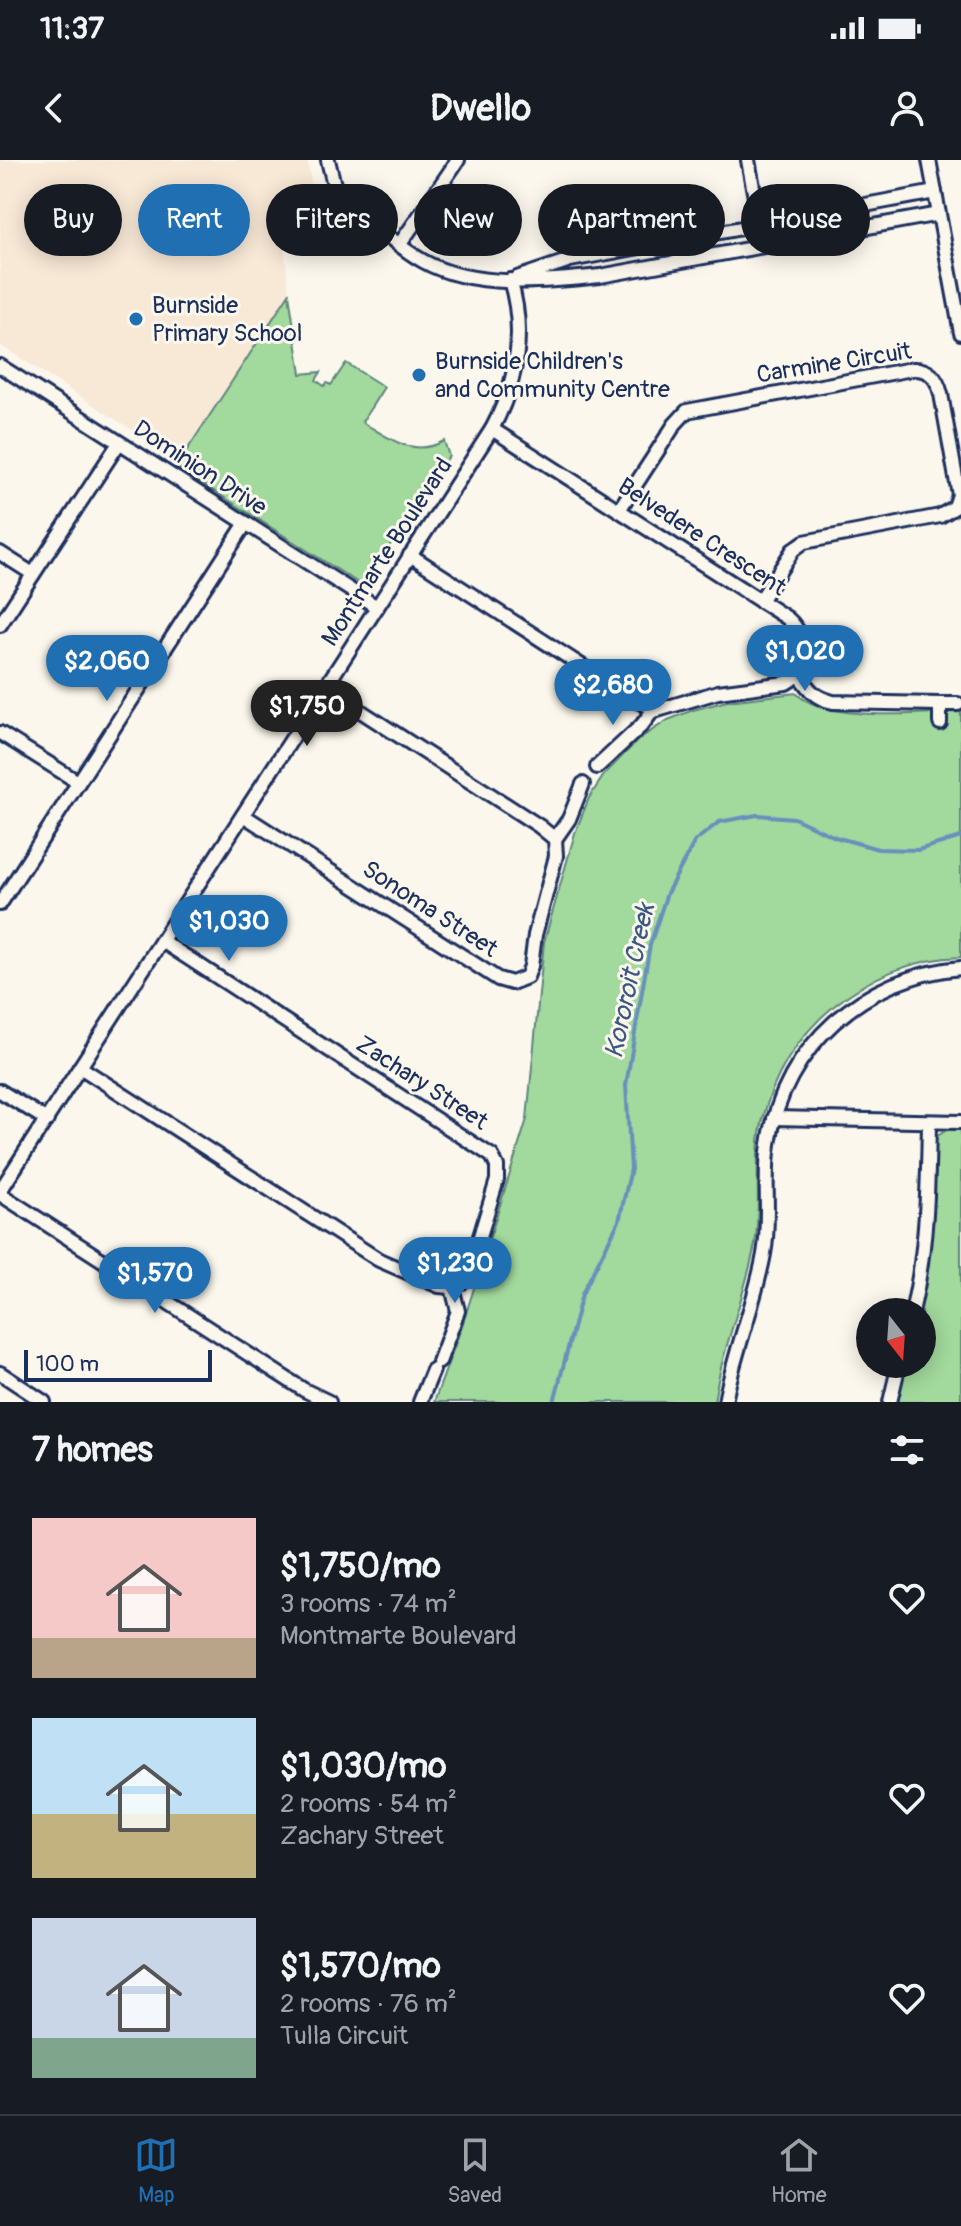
<!DOCTYPE html>
<meta charset="utf-8">
<style>
:root{--surface:#171b24;--page:#242831;--text:#f1f3f6;--muted:#9ea1a6;--line:#363941;--accent:#1f6fb2}
body{margin:0;font-family:Pangolin,sans-serif;background:var(--page);color:var(--text);height:100vh;display:flex;flex-direction:column;font-size:30px;white-space:nowrap}
*{box-sizing:border-box;margin:0}
p{font-size:26px;color:var(--muted)}
.icon{flex:none;width:44px;height:44px;fill:none;stroke:currentColor;stroke-width:2;stroke-linecap:round;stroke-linejoin:round}
.map{position:relative;height:1242px;overflow:hidden}
.panel{display:flex;flex-direction:column;background:var(--surface);flex:1}
.panel>*{flex:none}
.top-card{position:absolute;left:24px;top:24px;width:914px;height:72px;display:flex;gap:16px}
.needle{width:52px;rotate:163deg}
.tools{position:absolute;left:856px;top:1138px;display:grid;gap:16px}
.tools a{display:grid;place-items:center;width:80px;height:80px;border-radius:50%;background:var(--surface);box-shadow:0 4px 20px #0003;font-size:40px}
.scale{position:absolute;left:24px;bottom:20px;width:188px;box-sizing:border-box;padding-left:8px;border:4px solid #1b2f5e;border-top:0;font-size:22px;line-height:28px;white-space:nowrap;color:#1b2f5e;-webkit-text-stroke:6px #fbf7ec;paint-order:stroke}
.price{position:absolute;translate:-50% -68px;padding:0 18px;border-radius:28px;background:var(--accent);color:#fff;font-size:26px;line-height:52px;filter:drop-shadow(0 2px 4px #0008)}
.price::after{content:'';position:absolute;left:50%;top:48px;width:24px;height:18px;margin-left:-12px;background:inherit;clip-path:polygon(0 0,100% 0,50% 100%)}
.price.on{background:#222;color:#fff}
ul{padding:0;list-style:none}
li{display:flex;align-items:center;gap:24px;height:200px;padding:0 32px}
li span{display:grid;place-items:center;flex:none;width:224px;height:160px;border-radius:0px;color:#555}
li>.icon{margin-inline-start:auto}
span .icon{width:96px;height:96px;fill:#fffc;stroke-width:1}
li b{font-size:34px}
h2{display:flex;justify-content:space-between;align-items:center;height:96px;padding:0 32px;font-size:34px}
.pill{padding:0 28px;border-radius:36px;background:var(--surface);box-shadow:0 4px 20px #0003;font-size:28px;line-height:72px}
.pill.on{background:var(--accent);color:#fff}
.status{display:flex;justify-content:space-between;align-items:center;height:56px;padding:0 40px;background:var(--surface);direction:ltr}
.status svg{height:22px;fill:currentColor}
header{display:flex;justify-content:space-between;align-items:center;height:104px;padding:0 32px;background:var(--surface);font-size:36px;font-weight:800}
.dock{display:flex;justify-content:space-around;align-items:center;height:112px;border-top:2px solid var(--line);background:var(--surface);font-size:22px;color:var(--muted)}
.dock a{display:grid;justify-items:center;gap:4px}
.dock .on{color:var(--accent)}
.map>svg:first-child{display:block}
</style>
<div class="status"><b>11:37</b><svg viewBox="0 0 49 12"><path d="M0 12V9h3v3zM5 12V6h3v6zM10 12V3h3v9zM15 12V0h3v12zM26 1h20v11H26zM47 4h2v5h-2z"/></svg></div>
<header><svg class="icon" aria-label="back" viewBox="0 0 24 24"><path d="M15 5l-7 7 7 7"/></svg>Dwello<svg class="icon" aria-label="person" viewBox="0 0 24 24"><circle cx="12" cy="8" r="4"/><path d="M4 21q1-7 8-7t8 7"/></svg></header>
<div class="map">
<svg width="961" height="1242" viewBox="0 0 961 1242">
<rect width="100%" height="100%" fill="#fbf7ec"/>
<filter id="ink" filterUnits="userSpaceOnUse"><feTurbulence type="fractalNoise" baseFrequency=".0125" numOctaves="2"/><feDisplacementMap in="SourceGraphic" scale="16" xChannelSelector="R" yChannelSelector="G"/><feConvolveMatrix kernelMatrix="1 2 1 2 8 2 1 2 1" color-interpolation-filters="sRGB"/></filter>
<g filter="url(#ink)">
<!-- built -->
<polygon fill="#f8e8d6" points="0,0 307,0 314,37 284,85 289,134 179,300 0,185"/>
<!-- green -->
<g fill="#a2d99c" stroke="#5e847d" stroke-width="2">
<path d="M 289,134 L 301,214 L 321,212 L 316,220 L 324,226 L 327,223 L 331,225 L 346,203 L 384,227 L 362,262 C 389,278 412,298 444,281 L 449,296 L 363,426 L 176,307 Z"/>
<path d="M 796,533 C 826,563 919,553 961,552 L 961,797 C 867,800 782,870 762,963 C 753,1003 762,1044 755,1084 C 745,1137 722,1188 714,1242 L 434,1242 L 463,1163 L 527,959 L 544,782 L 575,673 L 589,638 L 604,615 L 639,579 L 668,560 L 693,550 L 727,541 Z"/>
<polygon points="947,970 961,970 961,1242 895,1242 904,1204 922,1204 922,1152 917,1152 929,1089 934,978"/>
</g>
<g fill="none" stroke-linecap="round" stroke-linejoin="round">
<!-- stream -->
<polyline stroke="#6890bc" stroke-width="4" points="554,1242 582,1134 619,1061 631,1009 626,925 650,785 667,733 695,681 719,662 757,655 794,658 835,677 878,689 918,690 961,677"/>
<defs>
<g id="minor">
<path d="M 328,0 L 334,25 L 341,33 C 366,56 393,84 423,101 C 472,129 546,122 600,116 L 939,54"/>
<polyline points="748,0 761,70"/>
<polyline points="929,0 961,173"/>
<polyline points="400,84 458,0"/>
<polyline points="517,118 570,100 597,95 935,32"/>
<polyline points="0,206 377,447"/>
<path d="M 619,350 L 675,264 L 687,251 L 912,209 C 930,208 937,218 941,234 L 959,335 L 955,347 L 940,356 L 804,382 L 793,390 L 760,441"/>
<polyline points="0,393 33,414"/>
<path d="M 410,395 L 633,539 L 658,550 L 718,532 L 786,523 L 799,515 C 809,496 803,471 787,458 L 492,269"/>
<polyline points="0,465 119,283"/>
<path d="M 799,515 C 809,530 815,538 833,542 L 940,544"/>
<polyline points="940,563 940,544 958,544"/>
<polyline points="0,573 78,622"/>
<polyline points="597,607 642,565 654,549"/>
<polyline points="243,655 498,819 512,823 527,817 531,806 535,775 556,696 555,679 539,666 325,528"/>
<polyline points="555,679 569,659 583,624"/>
<polyline points="0,744 246,363"/>
<polyline points="80,907 379,1100 439,1126 452,1127 461,1123 468,1116 497,1020 497,1006 492,996 162,781"/>
<polyline points="0,931 47,960"/>
<polyline points="774,958 961,962"/>
<path d="M 0,1031 L 492,269 C 517,222 526,172 510,120"/>
<polyline points="0,1034 304,1230 329,1242"/>
<path d="M 912,1152 C 927,1089 928,1026 929,962"/>
<polyline points="439,1202 458,1151 452,1127"/>
<polyline points="0,1213 44,1242"/>
<polyline points="420,1242 433,1210"/>
<path d="M 725,1242 C 734,1192 755,1144 764,1094 C 771,1057 763,1020 769,984 C 783,886 865,816 961,808"/>
<polyline points="890,1242 899,1204"/>
</g>
</defs>
<!-- minor casing -->
<use href="#minor" stroke="#1b2f5e" stroke-width="18"/>
<!-- minor -->
<use href="#minor" stroke="#fbf7ec" stroke-width="12"/>
</g>
</g>
<!-- markers -->
<g fill="#1f6fb2" stroke="#fbf7ec" stroke-width="3">
<circle cx="136" cy="159" r="8"/>
<circle cx="419" cy="215" r="8"/>
</g>
<g text-anchor="middle" dominant-baseline="central" stroke-width="6" stroke-linejoin="round" paint-order="stroke">
<!-- poi labels -->
<g font-size="24" fill="#1b2f5e" stroke="#fbf7ec" text-anchor="start">
<text x="152" y="145">Burnside<tspan x="152" dy="28">Primary School</tspan></text>
<text x="435" y="201">Burnside Children's<tspan x="435" dy="28">and Community Centre</tspan></text>
</g>
<!-- street labels -->
<g font-size="24" fill="#1b2f5e" stroke="#fbf7ec">
<text transform="translate(834 203) rotate(-9)">Carmine Circuit</text>
<text transform="translate(200 308) rotate(33)">Dominion Drive</text>
<text transform="translate(702 377) rotate(33)">Belvedere Crescent</text>
<text transform="translate(387 392) rotate(-57)">Montmarte Boulevard</text>
<text transform="translate(430 749) rotate(33)">Sonoma Street</text>
<text transform="translate(422 923) rotate(33)">Zachary Street</text>
</g>
<!-- water labels -->
<g font-size="26" font-style="italic" fill="#3b5885" stroke="#fbf7ec">
<text transform="translate(630 821) rotate(-78)">Kororoit Creek</text>
</g>
</g>
</svg>
<div class="tools">
<a><svg class="needle" viewBox="-14 -14 28 28"><path d="M0-13l5 13h-10z" fill="#e53935"/><path d="M0 13l5-13h-10z" fill="#9ea1a6"/></svg></a>
</div>
<div class="scale">100 m</div>
<b class="price" style="left:805px;top:533px">$1,020</b>
<b class="price" style="left:107px;top:543px">$2,060</b>
<b class="price" style="left:613px;top:567px">$2,680</b>
<b class="price on" style="left:307px;top:588px">$1,750</b>
<b class="price" style="left:229px;top:803px">$1,030</b>
<b class="price" style="left:455px;top:1145px">$1,230</b>
<b class="price" style="left:155px;top:1155px">$1,570</b>
<div class="top-card">
<a class="pill">Buy</a>
<a class="pill on">Rent</a>
<a class="pill">Filters</a>
<a class="pill">New</a>
<a class="pill">Apartment</a>
<a class="pill">House</a>
</div>
</div>
<section class="panel">
<h2>7 homes<svg class="icon" aria-label="filters" viewBox="0 0 24 24"><path d="M4 7h16M4 17h16"/><circle cx="9" cy="7" r="2"/><circle cx="15" cy="17" r="2"/></svg></h2>
<ul>
<li><span style="background:linear-gradient(#f6c9c9 75%,#b9a48a 0)"><svg class="icon" aria-label="home" viewBox="0 0 24 24"><path d="M3 11l9-7 9 7M6 9v11h12V9"/></svg></span><div><b>$1,750/mo</b><p>3 rooms · 74 m²</p><p>Montmarte Boulevard</p></div><svg class="icon" aria-label="heart" viewBox="0 0 24 24"><path d="M12 20l-8-8c-3-5 5-10 8-4 3-6 11-1 8 4z"/></svg></li>
<li><span style="background:linear-gradient(#bfe0f5 60%,#c2b280 0)"><svg class="icon" aria-label="home" viewBox="0 0 24 24"><path d="M3 11l9-7 9 7M6 9v11h12V9"/></svg></span><div><b>$1,030/mo</b><p>2 rooms · 54 m²</p><p>Zachary Street</p></div><svg class="icon" aria-label="heart" viewBox="0 0 24 24"><path d="M12 20l-8-8c-3-5 5-10 8-4 3-6 11-1 8 4z"/></svg></li>
<li><span style="background:linear-gradient(#c9d6e8 75%,#7fa58c 0)"><svg class="icon" aria-label="home" viewBox="0 0 24 24"><path d="M3 11l9-7 9 7M6 9v11h12V9"/></svg></span><div><b>$1,570/mo</b><p>2 rooms · 76 m²</p><p>Tulla Circuit</p></div><svg class="icon" aria-label="heart" viewBox="0 0 24 24"><path d="M12 20l-8-8c-3-5 5-10 8-4 3-6 11-1 8 4z"/></svg></li>
</ul>
</section>
<nav class="dock">
<a class="on"><svg class="icon" aria-label="map" viewBox="0 0 24 24"><path d="M3 6l6-2 6 2 6-2v14l-6 2-6-2-6 2zM9 4v14M15 6v14"/></svg>Map</a>
<a><svg class="icon" aria-label="saved" viewBox="0 0 24 24"><path d="M7 4h10v16l-5-4-5 4z"/></svg>Saved</a>
<a><svg class="icon" aria-label="home" viewBox="0 0 24 24"><path d="M3 11l9-7 9 7M6 9v11h12V9"/></svg>Home</a>
</nav>
